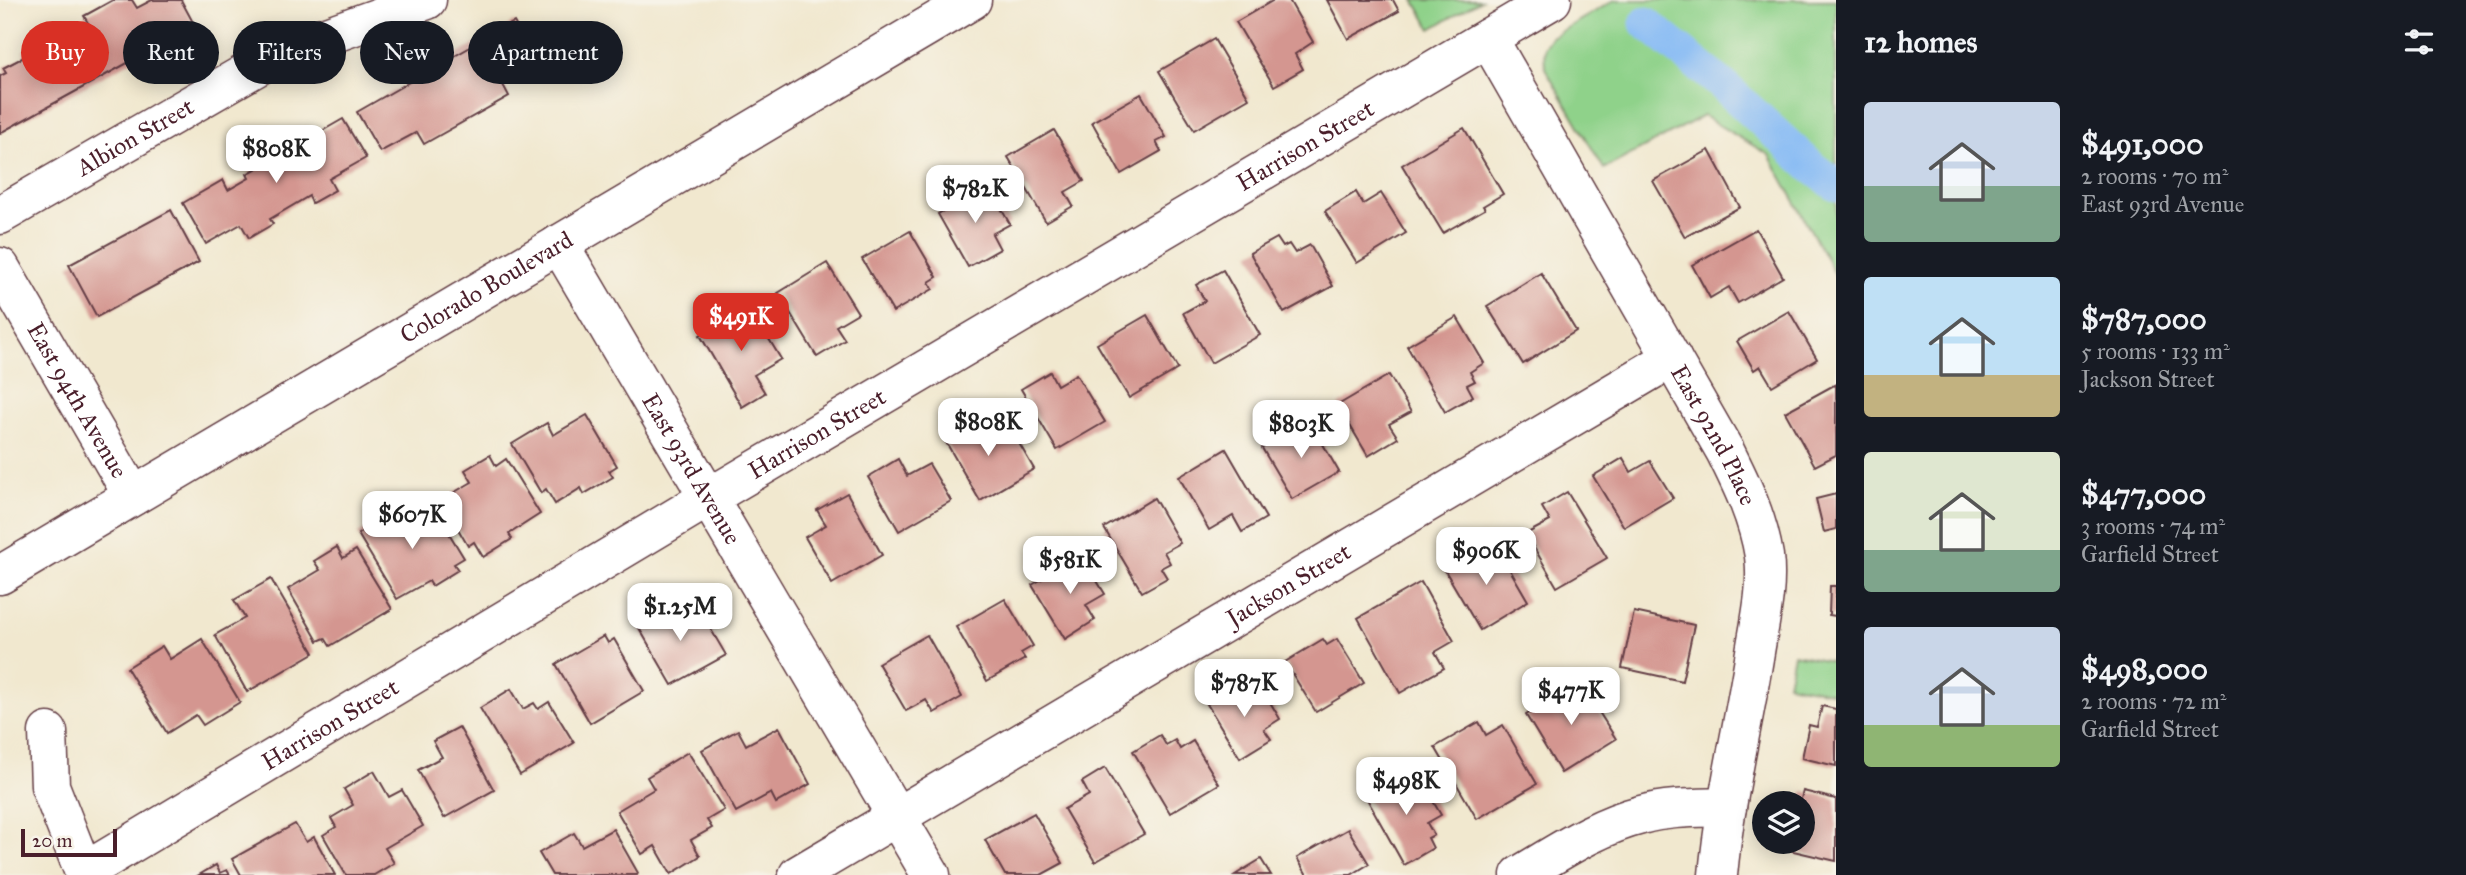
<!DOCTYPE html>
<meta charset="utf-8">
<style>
:root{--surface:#171b24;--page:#20242c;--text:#f1f3f6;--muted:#9ea1a6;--accent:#d93025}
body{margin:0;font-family:"IM FELL Great Primer",serif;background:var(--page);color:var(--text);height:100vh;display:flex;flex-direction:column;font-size:26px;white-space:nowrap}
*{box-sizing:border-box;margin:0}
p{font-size:23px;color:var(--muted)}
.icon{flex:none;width:38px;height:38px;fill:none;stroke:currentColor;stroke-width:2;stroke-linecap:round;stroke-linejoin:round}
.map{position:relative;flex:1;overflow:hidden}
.panel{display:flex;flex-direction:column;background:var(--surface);width:630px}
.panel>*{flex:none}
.guide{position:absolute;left:21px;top:21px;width:665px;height:63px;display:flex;gap:14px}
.buttons{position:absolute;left:1752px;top:791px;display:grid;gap:14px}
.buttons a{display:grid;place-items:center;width:63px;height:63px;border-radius:50%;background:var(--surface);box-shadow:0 4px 18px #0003;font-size:35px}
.scale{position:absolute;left:21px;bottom:18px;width:96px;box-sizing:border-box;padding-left:7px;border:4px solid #4a1f2b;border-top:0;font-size:19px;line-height:24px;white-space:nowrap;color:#4a1f2b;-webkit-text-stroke:5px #f7f3e8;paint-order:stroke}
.price{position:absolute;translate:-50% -60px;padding:0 16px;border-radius:14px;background:#fff;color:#222;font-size:23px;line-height:46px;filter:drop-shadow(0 2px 4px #0008)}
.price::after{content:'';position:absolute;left:50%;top:42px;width:21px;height:16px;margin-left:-10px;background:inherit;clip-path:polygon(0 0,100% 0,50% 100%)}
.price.selected{background:var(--accent);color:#fff}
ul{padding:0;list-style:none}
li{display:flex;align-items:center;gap:21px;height:175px;padding:0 28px}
li span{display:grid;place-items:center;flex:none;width:196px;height:140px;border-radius:7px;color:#555}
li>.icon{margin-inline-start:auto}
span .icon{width:84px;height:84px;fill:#fffc;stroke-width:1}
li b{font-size:30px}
h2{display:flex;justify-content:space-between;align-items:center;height:84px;padding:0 28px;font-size:30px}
.pill{padding:0 24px;border-radius:32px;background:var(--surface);box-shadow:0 4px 18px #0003;font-size:24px;line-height:63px}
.pill.selected{background:var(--accent);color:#fff}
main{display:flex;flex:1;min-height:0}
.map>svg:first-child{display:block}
</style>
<main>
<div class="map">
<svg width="1836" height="875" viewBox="0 0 1836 875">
<rect width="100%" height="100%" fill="#f7f3e8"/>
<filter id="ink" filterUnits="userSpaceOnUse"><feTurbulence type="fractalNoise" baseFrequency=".0143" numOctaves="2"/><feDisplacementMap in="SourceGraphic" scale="14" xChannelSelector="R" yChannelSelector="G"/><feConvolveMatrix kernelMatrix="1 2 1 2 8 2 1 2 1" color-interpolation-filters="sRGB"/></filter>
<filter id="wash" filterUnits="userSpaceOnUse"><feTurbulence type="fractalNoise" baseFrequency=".00686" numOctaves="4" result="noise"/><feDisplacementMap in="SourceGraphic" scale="28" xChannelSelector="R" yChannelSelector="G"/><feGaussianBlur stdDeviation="1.57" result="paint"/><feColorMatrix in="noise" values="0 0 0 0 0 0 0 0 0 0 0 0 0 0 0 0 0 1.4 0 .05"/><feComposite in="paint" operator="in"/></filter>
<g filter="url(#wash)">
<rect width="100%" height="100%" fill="#f1e8cf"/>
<!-- green -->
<g fill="#8fd28a" stroke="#6c785a" stroke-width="2">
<polygon points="1414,0 1481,0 1431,29"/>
<polygon points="1615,0 1836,0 1836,276 1769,155 1703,116 1604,169 1545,68 1544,47 1551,37"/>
<polygon points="1794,654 1836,662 1836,693 1788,684"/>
</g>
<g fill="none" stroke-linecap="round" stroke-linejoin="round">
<!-- canal -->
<polyline stroke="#85baf4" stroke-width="33" points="1646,23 1724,86 1813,168 1836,185"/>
</g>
<g id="blocks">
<!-- building -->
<g fill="#d49690">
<polygon points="113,0 132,0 137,8 152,0 181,0 195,26 0,133 0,76 6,73 3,68 26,56 23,51 47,38 53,49 91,28 84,16"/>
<polygon points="1274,0 1289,0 1313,42 1295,54 1303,69 1274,86 1236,22"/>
<polygon points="1327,0 1393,0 1399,11 1348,39"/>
<polygon points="514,22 537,64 502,83 509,96 424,144 417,132 380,152 357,112"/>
<polygon points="1214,39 1249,98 1194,130 1159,71"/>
<polygon points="1141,94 1166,137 1156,142 1161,151 1121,174 1092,122"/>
<polygon points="343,119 366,158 329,179 335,190 312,203 309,196 270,219 273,224 249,238 241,224 206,244 183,203 223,180 228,190 249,178 247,174"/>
<polygon points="1464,128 1503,194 1483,206 1485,209 1443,233 1402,165"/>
<polygon points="1054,130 1084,181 1065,192 1073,206 1046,222 1008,157"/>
<polygon points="1709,150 1740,207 1685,237 1653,181"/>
<polygon points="988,186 1010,224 992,234 1000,249 968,267 938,214"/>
<polygon points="1356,192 1363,204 1381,193 1406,233 1357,263 1325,211"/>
<polygon points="171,210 199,262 97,317 69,265"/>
<polygon points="1756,229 1783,277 1738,303 1729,287 1710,298 1692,265"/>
<polygon points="910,231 937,277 929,282 933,289 893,312 862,259"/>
<polygon points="1277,238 1283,247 1289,244 1295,253 1310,245 1333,286 1284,313 1250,253"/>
<polygon points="827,263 858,313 836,326 845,340 817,357 778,293"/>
<polygon points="1223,270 1260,335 1211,363 1183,313 1205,301 1196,285"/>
<polygon points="1541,273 1576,331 1523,364 1487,306"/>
<polygon points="749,306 781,359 754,375 765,393 742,407 700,335"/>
<polygon points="1789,311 1817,359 1772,386 1760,366 1754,370 1737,341"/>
<polygon points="1147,315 1178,369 1129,398 1097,344"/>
<polygon points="1457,317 1484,363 1470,372 1475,381 1467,385 1473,396 1445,412 1407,346"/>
<polygon points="1050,372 1057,385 1076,374 1105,422 1057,450 1021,389"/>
<polygon points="1389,375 1411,412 1389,424 1398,438 1368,456 1338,405"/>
<polygon points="1836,384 1836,455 1815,466 1785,412"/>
<polygon points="587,415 617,466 609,471 613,477 584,494 581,488 555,504 546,489 541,493 512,444 547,423 553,435"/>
<polygon points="973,419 983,436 997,427 1001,434 1010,428 1034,469 980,501 943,437"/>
<polygon points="1309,420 1339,472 1292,499 1262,448"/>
<polygon points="1226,449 1266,518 1242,532 1233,516 1209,530 1179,477"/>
<polygon points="490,455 496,466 506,459 540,514 509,534 512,539 483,557 474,542 468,546 441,500 472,482 465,470"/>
<polygon points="1623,458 1631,472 1650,461 1673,498 1624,527 1593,476"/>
<polygon points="898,459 907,476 929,464 951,501 899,531 868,477"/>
<polygon points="1567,492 1607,558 1557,587 1526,534 1550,521 1542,507"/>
<polygon points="847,493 882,555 832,584 805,537 826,525 817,510"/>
<polygon points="1836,494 1836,529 1824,532 1816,499"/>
<polygon points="1154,498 1180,543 1164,552 1170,563 1161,568 1167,578 1142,592 1104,528"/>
<polygon points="433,507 464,558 454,564 458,570 432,586 429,581 397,599 358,534 395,512 402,525"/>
<polygon points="337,547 343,558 356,550 392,609 330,646 325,638 318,641 288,589 320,570 314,561"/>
<polygon points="1471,550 1479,563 1499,551 1528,601 1480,630 1443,567"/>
<polygon points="1081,555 1105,594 1086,605 1095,620 1065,639 1032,585"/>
<polygon points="271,579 314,653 247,692 215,635 245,618 234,600"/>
<polygon points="1421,582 1454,641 1435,652 1444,668 1400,693 1358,618"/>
<polygon points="1830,586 1836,586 1836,616 1829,615"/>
<polygon points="1005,599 1033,646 1021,653 1025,659 987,681 956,627"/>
<polygon points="664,604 675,623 699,609 726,655 672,685 635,621"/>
<polygon points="1634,612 1694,625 1682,681 1622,668"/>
<polygon points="927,635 962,697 934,713 926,700 906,711 878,663"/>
<polygon points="604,636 608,643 614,639 644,691 590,723 556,664"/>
<polygon points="202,639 240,702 203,725 196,715 167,733 127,668 162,646 170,659"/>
<polygon points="1323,639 1327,645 1337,639 1364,683 1316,712 1285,662"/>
<polygon points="1580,682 1616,739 1561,773 1526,715"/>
<polygon points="1237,686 1247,702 1264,692 1280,719 1264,729 1271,739 1240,758 1207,704"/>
<polygon points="511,689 523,709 534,703 538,709 549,702 574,743 520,775 480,708"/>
<polygon points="1822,706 1836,709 1836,766 1802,758 1809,725 1817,727"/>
<polygon points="1479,722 1486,735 1503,725 1537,784 1477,819 1435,747"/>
<polygon points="459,727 494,790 444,818 418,770 442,757 433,741"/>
<polygon points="779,727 810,784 776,803 771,793 736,812 702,750 738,730 746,745"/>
<polygon points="1160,735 1166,745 1175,740 1180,749 1193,741 1219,784 1170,813 1133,751"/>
<polygon points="688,752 724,810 707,820 712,828 691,840 700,856 671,874 655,846 642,854 617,811 654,789 647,777"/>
<polygon points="1105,768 1144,834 1095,862 1064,809 1089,795 1082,782"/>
<polygon points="374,771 389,797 402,790 423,826 385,848 394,863 374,875 346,875 323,835 336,827 331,818 353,805 344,789"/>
<polygon points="1416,772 1441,815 1427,823 1434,835 1428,838 1433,848 1404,865 1367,799"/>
<polygon points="1803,791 1836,799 1836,861 1789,850 1791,842 1802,842 1802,803 1800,803"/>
<polygon points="1034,813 1063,863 1041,875 1005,875 985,840"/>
<polygon points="295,824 306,842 314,837 335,875 241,875 232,859"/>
<polygon points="613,829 638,873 637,875 552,875 539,853 574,833 582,846"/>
<polygon points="1348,829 1369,864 1351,875 1307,875 1297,858"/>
<polygon points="1261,859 1271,875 1235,875"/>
<polygon points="216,865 220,873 227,870 230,875 199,875"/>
</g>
</g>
</g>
<g filter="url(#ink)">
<use href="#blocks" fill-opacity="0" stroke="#633d44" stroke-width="2"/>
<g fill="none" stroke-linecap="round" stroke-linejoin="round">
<defs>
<g id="minor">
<path id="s1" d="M 1488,38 L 1725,451 C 1742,485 1758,518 1764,556 C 1768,588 1760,621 1755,652 C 1743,727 1725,800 1718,875"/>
<path id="s2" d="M 0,215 L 284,51 L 427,0"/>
<path id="s3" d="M 559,244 L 931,875"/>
<path id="s4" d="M 0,267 L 133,496"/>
<polyline points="48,732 50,786 85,875"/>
<path id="s5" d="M 84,872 L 708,498 L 1552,0"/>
<path id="s6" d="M 798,875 L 1672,358"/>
<path d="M 1520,875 C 1559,852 1597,826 1641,815 C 1669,807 1698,808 1727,807"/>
</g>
<g id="major">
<path id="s7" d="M 0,575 L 972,0"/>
</g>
</defs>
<!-- minor casing -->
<use href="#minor" stroke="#633d44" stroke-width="41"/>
<!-- major casing -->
<use href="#major" stroke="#633d44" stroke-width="41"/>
<!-- minor -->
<use href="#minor" stroke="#fff" stroke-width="38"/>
<!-- major -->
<use href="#major" stroke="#fff" stroke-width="38"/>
</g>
</g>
<g text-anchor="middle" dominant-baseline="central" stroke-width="6" stroke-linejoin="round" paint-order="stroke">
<!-- street labels -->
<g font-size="24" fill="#4a1f2b" stroke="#f7f3e8">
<text stroke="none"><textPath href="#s2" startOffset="156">Albion Street</textPath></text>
<text stroke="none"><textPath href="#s5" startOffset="1421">Harrison Street</textPath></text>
<text stroke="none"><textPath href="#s7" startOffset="565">Colorado Boulevard</textPath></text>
<text stroke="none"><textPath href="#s4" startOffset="154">East 94th Avenue</textPath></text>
<text stroke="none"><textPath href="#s5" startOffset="854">Harrison Street</textPath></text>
<text stroke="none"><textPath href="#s1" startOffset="457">East 92nd Place</textPath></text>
<text stroke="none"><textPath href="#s3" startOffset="261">East 93rd Avenue</textPath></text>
<text stroke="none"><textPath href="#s6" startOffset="570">Jackson Street</textPath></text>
<text stroke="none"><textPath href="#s5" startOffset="287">Harrison Street</textPath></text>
</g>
</g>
</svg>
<div class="buttons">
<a><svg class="icon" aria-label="layers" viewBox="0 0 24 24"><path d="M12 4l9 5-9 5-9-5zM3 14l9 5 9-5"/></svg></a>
</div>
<div class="scale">20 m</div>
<b class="price" style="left:276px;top:185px">$808K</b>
<b class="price" style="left:975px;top:225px">$782K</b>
<b class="price selected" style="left:741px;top:353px">$491K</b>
<b class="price" style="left:988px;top:458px">$808K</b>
<b class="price" style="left:1301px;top:460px">$803K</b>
<b class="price" style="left:412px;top:551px">$607K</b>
<b class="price" style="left:1486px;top:587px">$906K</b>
<b class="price" style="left:1070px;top:596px">$581K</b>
<b class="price" style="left:680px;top:643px">$1.25M</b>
<b class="price" style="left:1244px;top:719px">$787K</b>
<b class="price" style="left:1571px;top:727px">$477K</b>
<b class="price" style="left:1406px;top:817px">$498K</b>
<div class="guide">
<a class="pill selected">Buy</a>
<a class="pill">Rent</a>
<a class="pill">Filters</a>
<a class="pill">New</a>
<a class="pill">Apartment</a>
</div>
</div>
<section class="panel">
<h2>12 homes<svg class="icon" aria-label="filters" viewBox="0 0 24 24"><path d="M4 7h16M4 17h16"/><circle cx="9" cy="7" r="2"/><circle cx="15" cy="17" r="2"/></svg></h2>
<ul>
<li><span style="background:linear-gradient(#c9d6e8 60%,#7fa58c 0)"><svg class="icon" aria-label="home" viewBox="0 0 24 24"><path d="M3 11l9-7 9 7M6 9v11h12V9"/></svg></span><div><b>$491,000</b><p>2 rooms · 70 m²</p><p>East 93rd Avenue</p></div></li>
<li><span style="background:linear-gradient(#bfe0f5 70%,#c2b280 0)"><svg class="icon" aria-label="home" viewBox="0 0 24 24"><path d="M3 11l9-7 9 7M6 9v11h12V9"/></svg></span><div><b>$787,000</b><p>5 rooms · 133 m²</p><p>Jackson Street</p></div></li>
<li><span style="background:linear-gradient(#dfe7d0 70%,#7fa58c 0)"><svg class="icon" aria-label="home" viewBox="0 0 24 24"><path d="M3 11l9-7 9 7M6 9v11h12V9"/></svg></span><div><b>$477,000</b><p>3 rooms · 74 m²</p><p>Garfield Street</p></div></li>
<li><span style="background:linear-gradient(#c9d6e8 70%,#8fb573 0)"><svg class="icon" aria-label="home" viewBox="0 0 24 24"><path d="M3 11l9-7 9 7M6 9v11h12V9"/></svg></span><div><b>$498,000</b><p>2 rooms · 72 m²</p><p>Garfield Street</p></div></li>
</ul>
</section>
</main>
